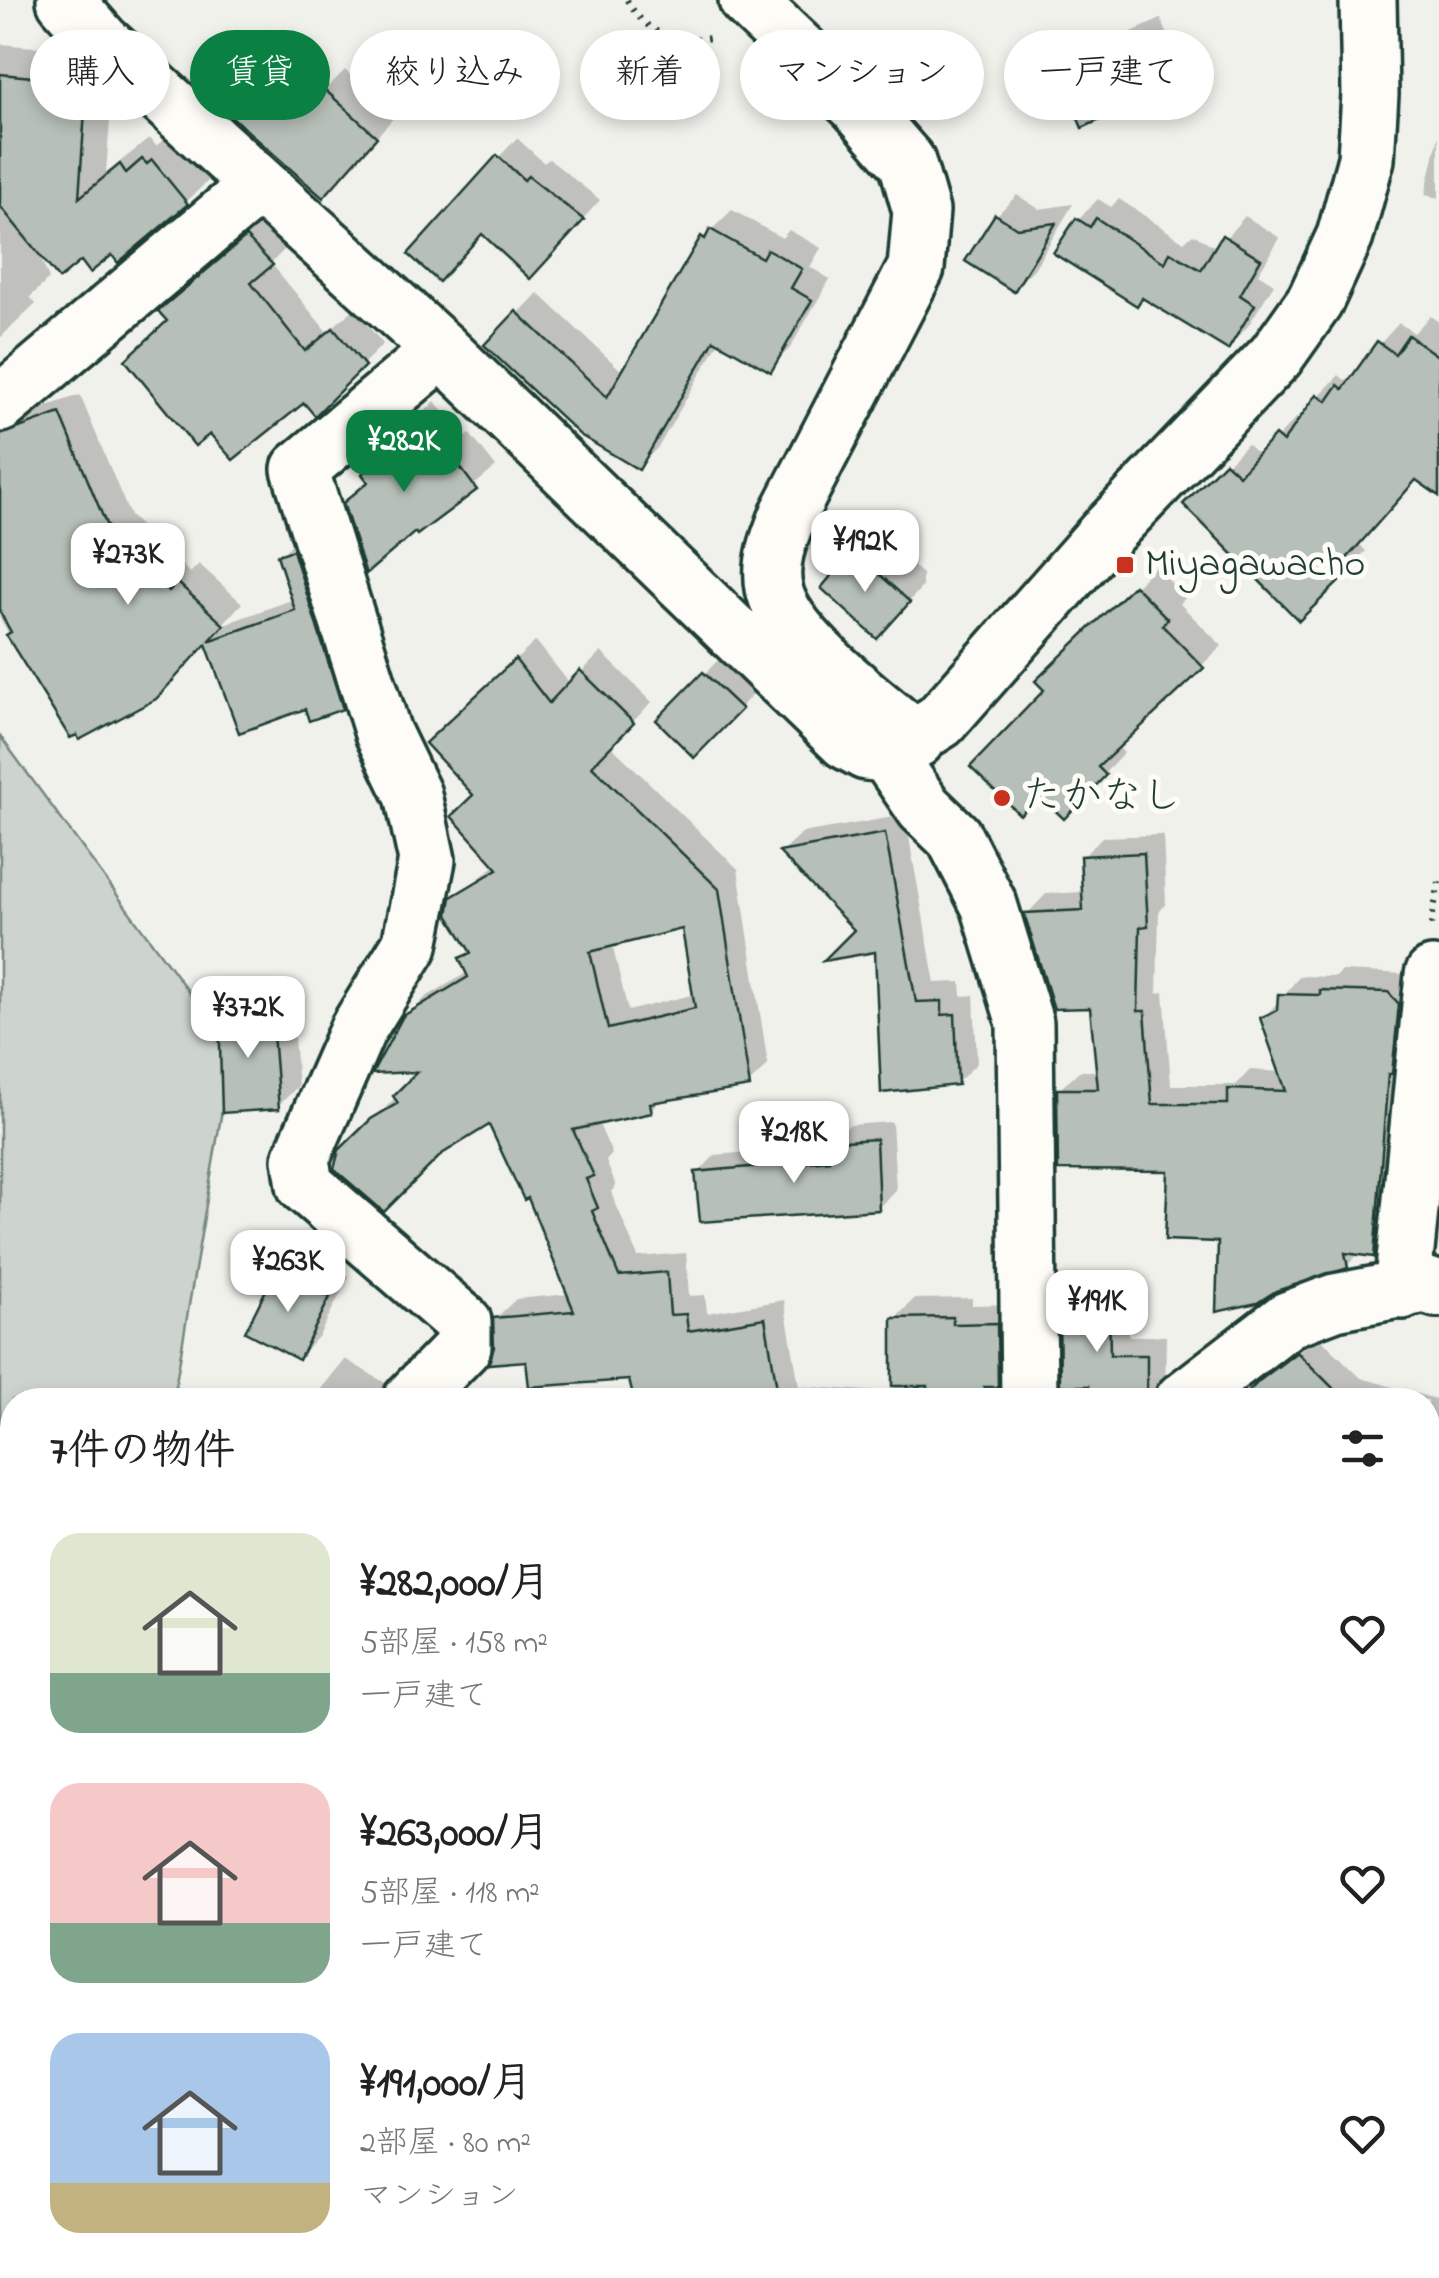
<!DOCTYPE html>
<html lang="ja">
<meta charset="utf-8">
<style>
:root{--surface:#fff;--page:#f2f2f2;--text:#222;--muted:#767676;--accent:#0b8043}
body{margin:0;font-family:"Indie Flower","Klee One",sans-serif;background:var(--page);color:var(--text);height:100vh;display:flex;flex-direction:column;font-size:38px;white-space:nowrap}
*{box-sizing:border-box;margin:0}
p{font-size:32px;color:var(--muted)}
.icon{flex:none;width:55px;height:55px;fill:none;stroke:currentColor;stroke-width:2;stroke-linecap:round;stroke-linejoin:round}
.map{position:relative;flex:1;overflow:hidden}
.side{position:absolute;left:0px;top:1388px;width:1440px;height:892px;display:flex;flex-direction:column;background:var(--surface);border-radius:40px 40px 0 0;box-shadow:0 5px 15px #0003}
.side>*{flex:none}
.top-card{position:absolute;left:30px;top:30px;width:1380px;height:90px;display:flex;gap:20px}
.price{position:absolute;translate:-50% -85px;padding:0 22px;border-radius:20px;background:#fff;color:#222;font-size:32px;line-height:65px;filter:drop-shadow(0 2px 5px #0008)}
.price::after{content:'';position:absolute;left:50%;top:60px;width:30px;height:22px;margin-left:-15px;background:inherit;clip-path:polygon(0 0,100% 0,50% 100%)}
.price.on{background:var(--accent);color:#fff}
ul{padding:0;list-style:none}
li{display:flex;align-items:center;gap:30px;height:250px;padding:0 50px}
li span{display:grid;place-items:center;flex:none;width:280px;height:200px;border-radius:30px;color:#555}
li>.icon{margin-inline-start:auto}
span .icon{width:120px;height:120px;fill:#fffc;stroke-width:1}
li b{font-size:42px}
h2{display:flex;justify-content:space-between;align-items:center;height:120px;padding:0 50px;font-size:42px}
.tag{padding:0 35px;border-radius:45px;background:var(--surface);box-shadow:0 5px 15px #0003;font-size:35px;line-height:90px}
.tag.on{background:var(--accent);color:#fff}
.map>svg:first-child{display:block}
</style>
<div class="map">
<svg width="1439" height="2278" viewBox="0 0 1439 2278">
<rect width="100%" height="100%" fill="#f0f1eb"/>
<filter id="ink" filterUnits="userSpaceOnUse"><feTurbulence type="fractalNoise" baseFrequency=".01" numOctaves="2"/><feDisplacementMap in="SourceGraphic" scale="20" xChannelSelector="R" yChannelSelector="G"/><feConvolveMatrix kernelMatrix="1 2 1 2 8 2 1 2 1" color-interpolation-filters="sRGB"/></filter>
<g filter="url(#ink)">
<!-- green -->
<polygon fill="#cdd3cd" stroke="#768880" stroke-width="2.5" points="0,736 232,1051 173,1400 12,1400 12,1923 0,1931"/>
<!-- shadow -->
<g fill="#0003" fill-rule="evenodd">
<polygon points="1161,19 1183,69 1163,89 1062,75 1082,54"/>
<polygon points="266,29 329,86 345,70 396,115 343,174 208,92"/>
<polygon points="0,44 115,54 106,173 150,138 156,146 172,133 215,174 186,202 112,252 81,258 38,250 49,279 30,297 36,304 0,338"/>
<polygon points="1439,135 1439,198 1425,195"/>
<polygon points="517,138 544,163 549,159 600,200 549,257 483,232 499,157"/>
<polygon points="1017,195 1039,209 1073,204 1034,269 1013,289 996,216"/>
<polygon points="1098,199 1111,207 1119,199 1184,242 1193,234 1217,248 1245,216 1280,238 1258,274 1274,284 1248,326 1228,347 1078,220"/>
<polygon points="732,210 782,238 789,230 821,248 810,267 830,279 790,348 770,369 720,340 659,446 639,467 495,338 538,293 624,373 703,238"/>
<polygon points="268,218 291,243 271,263 327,332 354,309 383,344 315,412 305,400 170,320 182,291"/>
<polygon points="1430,316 1439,322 1439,480 1417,477 1359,544 1366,551 1299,617 1187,504 1247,444 1260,456 1297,417 1301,421 1319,396 1339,375 1346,381 1399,323 1414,333"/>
<polygon points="80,395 130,516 190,573 199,564 242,603 222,625 294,599 280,556 300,536 361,687 341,707 306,706 208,641 53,712 0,618 0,422"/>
<polygon points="435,401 464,439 470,434 496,467 417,532 365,474"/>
<polygon points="875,532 922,574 922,587 897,615 824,588"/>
<polygon points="1155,567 1186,597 1180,604 1222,646 1117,746 1124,753 1064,815 1047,690 1038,681"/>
<path d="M 536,641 L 570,684 L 601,652 L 652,702 L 610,745 L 738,869 L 768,1065 L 748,1084 L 663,1098 L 651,1110 L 598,1122 L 612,1154 L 606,1161 L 616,1186 L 611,1192 L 638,1257 L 686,1253 L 689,1296 L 705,1295 L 707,1313 L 784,1300 L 799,1386 L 895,1393 L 895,1319 L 914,1299 L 972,1298 L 972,1305 L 1016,1304 L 1026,1400 L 634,1400 L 631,1377 L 529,1359 L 497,1347 L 496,1318 L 516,1299 L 570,1294 L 529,1195 L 490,1122 L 341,1152 L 424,1069 L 405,1018 L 426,997 L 468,972 L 462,959 L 472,950 L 454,898 L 497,864 L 456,716 ZM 684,926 L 695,994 L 628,1011 L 612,944 Z"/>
<polygon points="725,653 760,687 694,754 659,720"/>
<polygon points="905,815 935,983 961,982 962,996 974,995 977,1063 957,1083 878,949 783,852 802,833"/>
<polygon points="1163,835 1166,904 1159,912 1157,993 1164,992 1171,1085 1236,1085 1250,1070 1282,1072 1263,1019 1300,976 1336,977 1342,971 1408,974 1393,1235 1373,1255 1359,1253 1347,1266 1220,1239 1170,1169 1059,1090 1079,1071 1099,1071 1092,1005 1027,914 1046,894 1084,892 1083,857 1102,837"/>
<polygon points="290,989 298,1086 278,1106 222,1013 242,992"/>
<polygon points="892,1122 896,1190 878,1208 698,1173 715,1155 831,1145 849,1125"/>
<polygon points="299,1251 349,1276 319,1336 298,1357 248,1331 278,1271"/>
<polygon points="1128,1284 1129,1336 1166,1336 1165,1400 1063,1400 1062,1305 1082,1285"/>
<polygon points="1317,1335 1361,1378 1439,1400 1439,1511 1428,1504 1428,1400 1244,1400"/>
<polygon points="345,1359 392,1387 384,1400 312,1400"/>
<polygon points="1439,1550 1439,1621 1428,1625 1428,1554"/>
<polygon points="1439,1809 1439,1887 1438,1888 1428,1887 1428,1816"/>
<polygon points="1428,2013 1439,2014 1439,2063 1428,2074"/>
<polygon points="12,2036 12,2268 121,2268 119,2278 0,2278 0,2059"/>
<polygon points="1428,2115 1439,2120 1439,2278 1293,2278 1299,2268 1428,2268"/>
<polygon points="249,2268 388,2268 404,2273 409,2268 437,2268 471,2278 247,2278"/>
<polygon points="490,2268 601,2268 607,2278 487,2278"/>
<polygon points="650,2268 1201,2268 1210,2278 1056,2278 1057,2273 1053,2278 647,2278"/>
</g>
<!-- building -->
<g fill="#b6bfb8" stroke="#1f3d34" stroke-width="2.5" fill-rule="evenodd">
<polygon points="1141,38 1164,91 1082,128 1059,74"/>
<polygon points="244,48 308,105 323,88 377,137 323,198 204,92"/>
<polygon points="0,74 87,82 79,198 120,164 126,173 142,159 147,164 152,160 188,204 118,263 112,255 90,273 81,261 59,279 0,206"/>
<polygon points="497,155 524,180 528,176 584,220 530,279 482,234 439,282 408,254"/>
<polygon points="995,214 1017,228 1056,223 1014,292 965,261"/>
<polygon points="1076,218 1090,227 1096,218 1165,263 1170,252 1201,270 1222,235 1261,259 1240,295 1255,305 1228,350 1142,298 1137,306 1053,253"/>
<polygon points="710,229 762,258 767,249 802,269 791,288 812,300 771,372 714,340 639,470 580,435 484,345 516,311 607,397 701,236 705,239"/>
<polygon points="246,237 273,265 251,283 305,351 333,328 365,366 315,416 304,403 233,460 210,434 195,446 125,360 167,321 158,311"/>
<polygon points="1408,335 1439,357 1439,496 1416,480 1341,565 1348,573 1299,621 1183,504 1225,462 1239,475 1275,435 1283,442 1317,394 1327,401 1338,385 1343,389 1377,341 1395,354"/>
<polygon points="60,413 111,536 169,591 177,582 224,625 209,641 295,610 277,555 293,550 343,709 309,721 305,709 239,733 206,644 156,699 79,740 77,735 70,738 6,635 11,632 0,612 0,435"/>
<polygon points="414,419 442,457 449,452 477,490 417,535 415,532 366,574 343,503 368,482 362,474"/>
<polygon points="853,550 910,602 877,639 821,588"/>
<polygon points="1134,585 1168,619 1162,625 1204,668 1098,767 1106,775 1064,819 1039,795 1020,815 970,767 1044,690 1035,681"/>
<path d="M 515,659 L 549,703 L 580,670 L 634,723 L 592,766 L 719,889 L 750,1087 L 650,1103 L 652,1113 L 573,1130 L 594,1176 L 586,1179 L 598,1208 L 592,1211 L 619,1276 L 667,1272 L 670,1315 L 686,1314 L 688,1331 L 765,1318 L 779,1400 L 634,1400 L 629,1380 L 529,1387 L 526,1361 L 488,1364 L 494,1347 L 493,1318 L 574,1311 L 528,1198 L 524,1200 L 489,1125 L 442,1154 L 384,1212 L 334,1169 L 339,1150 L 371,1119 L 398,1103 L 393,1096 L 417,1072 L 372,1074 L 403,1016 L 468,977 L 459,958 L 471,953 L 448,915 L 451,897 L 498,869 L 451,816 L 473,795 L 425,743 ZM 682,929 L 695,1008 L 608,1029 L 590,952 Z"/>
<polygon points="703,672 742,709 694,758 656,720"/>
<polygon points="885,833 916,1002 942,1001 942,1015 955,1014 958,1085 881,1093 875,952 823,961 854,930 779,852"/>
<polygon points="1144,853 1148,926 1140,927 1138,1011 1145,1011 1152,1104 1228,1104 1228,1089 1286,1091 1260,1018 1277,1010 1278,994 1320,995 1320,990 1388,992 1399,1004 1392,1074 1388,1074 1374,1257 1345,1253 1348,1268 1276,1291 1257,1303 1216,1312 1218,1242 1165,1240 1168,1171 1058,1170 1057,1089 1098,1089 1090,1008 1054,1009 1024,913 1083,910 1080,856"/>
<polygon points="271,1008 279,1109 222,1113 219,1012"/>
<polygon points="876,1139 879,1210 700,1222 695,1172 829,1160 828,1142"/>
<polygon points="276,1270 330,1297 299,1360 245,1332"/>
<polygon points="1109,1302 1110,1355 1147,1355 1147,1398 1090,1399 1089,1386 1060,1386 1059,1304"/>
<polygon points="953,1317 953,1324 997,1323 998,1387 984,1387 984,1400 928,1400 928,1386 892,1386 892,1318"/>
<polygon points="1297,1352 1345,1400 1240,1400 1259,1381"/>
</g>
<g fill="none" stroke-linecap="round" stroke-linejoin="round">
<defs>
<g id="minor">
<polyline points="65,0 102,42 442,350 846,741 866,752 887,754 940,721 1106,533 1276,356 1315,301 1345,236 1366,159 1370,94 1368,0"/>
<path d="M 747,0 L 857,105 L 907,162 L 921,211 L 916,268 L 789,513 C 779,538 769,561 774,588 C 784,639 877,705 916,740"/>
<polyline points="0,404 259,185"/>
<polyline points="887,754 924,808 954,837 989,905 1025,1023 1029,1400"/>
<polyline points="1402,1291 1433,975"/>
<polyline points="411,1400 463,1347 463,1322 305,1185 301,1159 358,1029 410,945 427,860 413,795 383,733 300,469 442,350"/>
<polyline points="1183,1400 1287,1320 1335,1302 1425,1285 1437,1289"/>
<polyline points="1428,1919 1439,1962"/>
<polyline points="1428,2112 1439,2114"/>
<polyline points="1252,2268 1256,2278"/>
<polyline points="164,2278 175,2268"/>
<polyline points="610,2278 616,2268"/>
</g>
</defs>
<!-- minor casing -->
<use href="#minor" stroke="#1f3d34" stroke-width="62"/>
<!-- path -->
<g stroke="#1f3d34" stroke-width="6" stroke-dasharray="2.5 8" stroke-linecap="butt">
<path d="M 627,0 C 645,33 674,44 710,38"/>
<polyline points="1431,925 1439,882"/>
</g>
<!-- minor -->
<use href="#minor" stroke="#fdfcf7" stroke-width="55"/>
</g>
</g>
<!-- markers -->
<g fill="#c8321e" stroke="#fdfcf7" stroke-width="4">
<rect x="1115" y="555" width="20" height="20" rx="5"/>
<circle cx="1002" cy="798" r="10"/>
</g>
<g text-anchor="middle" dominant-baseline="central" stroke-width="10" stroke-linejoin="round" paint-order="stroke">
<!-- poi labels -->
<g font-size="40" fill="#1f3d34" stroke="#fdfcf7" text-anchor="start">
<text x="1145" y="565">Miyagawacho</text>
<text x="1022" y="798">たかなし</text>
</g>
</g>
</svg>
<b class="price on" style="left:404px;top:495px">¥282K</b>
<b class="price" style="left:865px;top:595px">¥192K</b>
<b class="price" style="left:128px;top:608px">¥273K</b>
<b class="price" style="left:248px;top:1061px">¥372K</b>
<b class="price" style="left:794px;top:1186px">¥218K</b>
<b class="price" style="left:288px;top:1315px">¥263K</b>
<b class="price" style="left:1097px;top:1355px">¥191K</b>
<div class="top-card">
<a class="tag">購入</a>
<a class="tag on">賃貸</a>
<a class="tag">絞り込み</a>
<a class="tag">新着</a>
<a class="tag">マンション</a>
<a class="tag">一戸建て</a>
</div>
<section class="side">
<h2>7件の物件<svg class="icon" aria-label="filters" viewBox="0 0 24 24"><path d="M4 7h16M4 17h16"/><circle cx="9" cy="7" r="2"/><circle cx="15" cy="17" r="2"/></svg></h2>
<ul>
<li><span style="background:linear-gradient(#dfe7d0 70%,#7fa58c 0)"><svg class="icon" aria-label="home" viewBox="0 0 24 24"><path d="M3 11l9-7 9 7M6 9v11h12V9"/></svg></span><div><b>¥282,000/月</b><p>5部屋 · 158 m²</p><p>一戸建て</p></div><svg class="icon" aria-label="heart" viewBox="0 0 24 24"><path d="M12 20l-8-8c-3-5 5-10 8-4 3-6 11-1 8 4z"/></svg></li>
<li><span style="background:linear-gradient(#f6c9c9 70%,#7fa58c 0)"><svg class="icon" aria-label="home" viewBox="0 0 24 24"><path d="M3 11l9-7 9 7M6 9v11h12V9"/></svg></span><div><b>¥263,000/月</b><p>5部屋 · 118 m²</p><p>一戸建て</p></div><svg class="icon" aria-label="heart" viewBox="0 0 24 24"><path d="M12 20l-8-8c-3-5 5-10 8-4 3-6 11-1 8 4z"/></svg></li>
<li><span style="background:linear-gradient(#a9c7e8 75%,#c2b280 0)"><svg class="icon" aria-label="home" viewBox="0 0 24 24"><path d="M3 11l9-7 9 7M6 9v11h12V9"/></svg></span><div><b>¥191,000/月</b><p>2部屋 · 80 m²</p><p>マンション</p></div><svg class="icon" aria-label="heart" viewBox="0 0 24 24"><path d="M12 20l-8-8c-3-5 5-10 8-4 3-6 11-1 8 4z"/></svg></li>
</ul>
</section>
</div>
